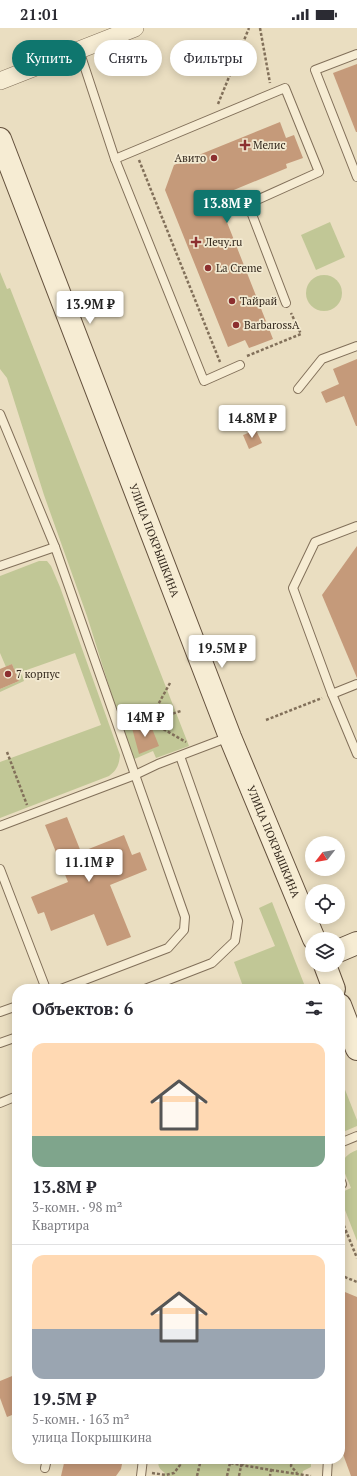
<!DOCTYPE html>
<html lang="ru">
<meta charset="utf-8">
<style>
:root{--surface:#fff;--page:#f2f2f3;--text:#2b2b33;--muted:#7c7c81;--line:#e1e1e2;--accent:#0f766e}
body{margin:0;font-family:"PT Serif",serif;background:var(--page);color:var(--text);height:100vh;display:flex;flex-direction:column;font-size:15px;white-space:nowrap}
*{box-sizing:border-box;margin:0}
p{font-size:13px;color:var(--muted)}
.icon{flex:none;width:22px;height:22px;fill:none;stroke:currentColor;stroke-width:2;stroke-linecap:round;stroke-linejoin:round}
.map{position:relative;flex:1;overflow:hidden}
.side{position:absolute;left:12px;top:956px;width:333px;height:480px;display:flex;flex-direction:column;background:var(--surface);border-radius:16px;box-shadow:0 2px 10px #0003}
.side>*{flex:none}
.top-card{position:absolute;left:12px;top:12px;width:333px;height:36px;display:flex;gap:8px}
.needle{width:26px;rotate:239deg}
.tools{position:absolute;left:305px;top:808px;display:grid;gap:8px}
.tools a{display:grid;place-items:center;width:40px;height:40px;border-radius:50%;background:var(--surface);box-shadow:0 2px 10px #0003;font-size:20px}
.price{position:absolute;translate:-50% -34px;padding:0 9px;border-radius:4px;background:#fff;color:#222;font-size:13px;line-height:26px;filter:drop-shadow(0 1px 2px #0008)}
.price::after{content:'';position:absolute;left:50%;top:24px;width:12px;height:9px;margin-left:-6px;background:inherit;clip-path:polygon(0 0,100% 0,50% 100%)}
.price.current{background:var(--accent);color:#fff}
ul{padding:0;list-style:none}
li{display:grid;align-content:center;gap:8px;height:212px;padding:0 20px}
li+li{border-top:1px solid var(--line)}
li span{display:grid;place-items:center;height:124px;border-radius:12px;color:#555}
li>.icon{margin-inline-start:auto}
span .icon{width:72px;height:72px;fill:#fffc;stroke-width:1}
li b{font-size:17px}
h2{display:flex;justify-content:space-between;align-items:center;height:48px;padding:0 20px;font-size:17px}
.chip{padding:0 14px;border-radius:18px;background:var(--surface);box-shadow:0 2px 10px #0003;font-size:14px;line-height:36px}
.chip.current{background:var(--accent);color:#fff}
.status{display:flex;justify-content:space-between;align-items:center;height:28px;padding:0 20px;background:var(--surface);direction:ltr}
.status svg{height:11px;fill:currentColor}
.map>svg:first-child{display:block}
</style>
<div class="status"><b>21:01</b><svg viewBox="0 0 49 12"><path d="M0 12V9h3v3zM5 12V6h3v6zM10 12V3h3v9zM15 12V0h3v12zM26 1h20v11H26zM47 4h2v5h-2z"/></svg></div>
<div class="map">
<svg width="357" height="1448" viewBox="0 0 357 1448">
<rect width="100%" height="100%" fill="#eadec1"/>
<!-- green -->
<g fill="#c1c796">
<polygon points="330,194 345,229 316,242 301,207"/>
<polygon points="0,244 7,261 10,260 189,718 156,730 153,723 132,732 87,588 44,467 7,350 0,341"/>
<circle cx="324" cy="265" r="18"/>
<path d="M 39,533 L 47,533 L 51,538 L 60,559 L 120,727 C 119,737 117,742 109,748 L 0,790 L 0,734 L 101,697 L 75,625 L 21,644 L 24,653 L 0,664 L 0,661 L 19,653 L 12,636 L 6,639 L 0,625 L 0,548 Z"/>
<polygon points="272,874 306,961 244,961 234,934 275,918 259,880"/>
<polygon points="340,1049 357,1092 357,1098 343,1104 340,1097"/>
<path d="M 357,1122 L 357,1213 L 340,1169 L 340,1165 L 351,1160 C 345,1143 334,1131 357,1122 Z"/>
<path d="M 159,1431 L 311,1431 L 311,1439 L 303,1443 L 302,1448 L 164,1448 L 165,1445 C 159,1441 157,1437 159,1431 Z"/>
</g>
<!-- building -->
<g fill="#c59a7a">
<polygon points="357,36 357,104 356,104 333,45"/>
<polygon points="280,94 286,110 294,107 303,130 286,136 287,140 229,164 221,179 273,311 249,320 245,312 228,319 165,162 174,137"/>
<polygon points="357,331 357,398 356,398 344,368 326,375 321,364 339,356 333,341"/>
<polygon points="256,402 262,415 249,421 243,407"/>
<polygon points="357,518 357,650 322,567"/>
<polygon points="12,636 19,653 0,661 0,641"/>
<polygon points="149,693 159,718 139,726 132,700"/>
<polygon points="67,789 81,824 124,807 132,827 140,824 147,842 110,857 131,909 107,918 94,886 51,903 44,884 38,886 31,869 68,854 45,797"/>
<polygon points="340,1262 357,1269 357,1448 351,1448 340,1418"/>
<polygon points="17,1346 17,1385 7,1389 0,1370 0,1353"/>
<polygon points="65,1431 123,1431 121,1441 116,1448 61,1448"/>
</g>
<g fill="none" stroke-linecap="round" stroke-linejoin="round">
<defs>
<g id="lane">
<polyline points="79,22 115,131 204,353 240,337"/>
<polyline points="357,26 315,42 357,149"/>
<polyline points="115,131 285,60 319,144 248,176 286,275"/>
<polyline points="298,361 322,331 357,318"/>
<polyline points="0,386 55,519"/>
<polyline points="357,498 315,514 293,560 332,666 357,726"/>
<polyline points="0,538 55,519 185,889 184,902 168,920 61,961"/>
<polyline points="332,666 357,656"/>
<polyline points="0,798 135,747 158,736 229,709"/>
<polyline points="0,841 46,961"/>
<polyline points="145,961 212,935 235,913 238,893 180,728"/>
<polyline points="0,984 17,978"/>
<polyline points="0,1015 17,1009"/>
<polyline points="0,1075 17,1068"/>
<polyline points="340,1115 357,1108"/>
<polyline points="340,1151 342,1156 340,1157"/>
<polyline points="45,1440 47,1431"/>
<polyline points="141,1448 143,1431"/>
<polyline points="327,1448 328,1431"/>
</g>
<polyline id="street" points="0,53 135,0"/>
<g id="secondary">
<path id="s1" d="M 0,111 L 230,709 L 314,911"/>
<polyline points="338,923 357,915"/>
<polyline points="325,937 334,961"/>
<polyline points="340,977 357,1021"/>
</g>
</defs>
<!-- lane casing -->
<use href="#lane" stroke="#82705a" stroke-width="10"/>
<!-- street casing -->
<use href="#street" stroke="#82705a" stroke-width="18"/>
<!-- secondary casing -->
<use href="#secondary" stroke="#64513d" stroke-width="24"/>
<!-- path -->
<g stroke="#82705a" stroke-width="2.5" stroke-dasharray="3 2" stroke-linecap="butt">
<polyline points="260,0 270,55"/>
<polyline points="218,76 249,0"/>
<polyline points="139,132 220,334"/>
<polyline points="247,328 301,306 291,285"/>
<polyline points="170,655 149,693 186,714"/>
<polyline points="266,692 322,670"/>
<polyline points="149,693 181,683"/>
<polyline points="7,724 27,777"/>
<polyline points="340,1188 357,1230"/>
<polyline points="340,1206 346,1204"/>
<polyline points="340,1247 357,1254"/>
<polyline points="206,1431 271,1442 270,1448"/>
<polyline points="243,1431 241,1438 248,1431"/>
<polyline points="292,1431 291,1438 297,1445"/>
<polyline points="271,1442 311,1448"/>
<polyline points="152,1445 166,1447 174,1445 180,1437 179,1431"/>
<polyline points="197,1448 201,1431"/>
<polyline points="227,1448 230,1435 229,1431"/>
<polyline points="239,1448 241,1438"/>
</g>
<!-- lane -->
<use href="#lane" stroke="#f6ecd3" stroke-width="8"/>
<!-- street -->
<use href="#street" stroke="#f6ecd3" stroke-width="17"/>
<!-- secondary -->
<use href="#secondary" stroke="#f6ecd3" stroke-width="22"/>
</g>
<!-- markers -->
<g fill="#8c2f2f" stroke="#f2e9d0" stroke-width="1.5">
<path d="M243 111h4v4h4v4h-4v4h-4v-4h-4v-4h4z"/>
<circle cx="214" cy="130" r="4"/>
<path d="M194 208h4v4h4v4h-4v4h-4v-4h-4v-4h4z"/>
<circle cx="208" cy="240" r="4"/>
<circle cx="232" cy="273" r="4"/>
<circle cx="236" cy="297" r="4"/>
<circle cx="8" cy="646" r="4"/>
</g>
<g text-anchor="middle" dominant-baseline="central" stroke-width="3.5" stroke-linejoin="round" paint-order="stroke">
<!-- poi labels -->
<g font-size="11" fill="#33281d" stroke="#f2e9d0" text-anchor="start">
<text x="253" y="117">Мелис</text>
<text x="206" y="130" text-anchor="end">Авито</text>
<text x="205" y="214">Лечу.ru</text>
<text x="216" y="240">La Creme</text>
<text x="240" y="273">Тайрай</text>
<text x="244" y="297">BarbarossA</text>
<text x="16" y="646">7 корпус</text>
</g>
<!-- street labels -->
<g font-size="11" fill="#33281d" stroke="#f2e9d0">
<text stroke="none"><textPath href="#s1" startOffset="430">УЛИЦА ПОКРЫШКИНА</textPath></text>
<text stroke="none"><textPath href="#s1" startOffset="754">УЛИЦА ПОКРЫШКИНА</textPath></text>
</g>
</g>
</svg>
<div class="tools">
<a><svg class="needle" viewBox="-14 -14 28 28"><path d="M0-13l5 13h-10z" fill="#e53935"/><path d="M0 13l5-13h-10z" fill="#7c7c81"/></svg></a>
<a><svg class="icon" aria-label="locate" viewBox="0 0 24 24"><circle cx="12" cy="12" r="6"/><path d="M12 2v4M12 18v4M2 12h4M18 12h4"/></svg></a>
<a><svg class="icon" aria-label="layers" viewBox="0 0 24 24"><path d="M12 4l9 5-9 5-9-5zM3 14l9 5 9-5"/></svg></a>
</div>
<b class="price current" style="left:227px;top:196px">13.8M ₽</b>
<b class="price" style="left:90px;top:297px">13.9M ₽</b>
<b class="price" style="left:252px;top:411px">14.8M ₽</b>
<b class="price" style="left:222px;top:641px">19.5M ₽</b>
<b class="price" style="left:145px;top:710px">14M ₽</b>
<b class="price" style="left:89px;top:855px">11.1M ₽</b>
<div class="top-card">
<a class="chip current">Купить</a>
<a class="chip">Снять</a>
<a class="chip">Фильтры</a>
</div>
<section class="side">
<h2>Объектов: 6<svg class="icon" aria-label="filters" viewBox="0 0 24 24"><path d="M4 7h16M4 17h16"/><circle cx="9" cy="7" r="2"/><circle cx="15" cy="17" r="2"/></svg></h2>
<ul>
<li><span style="background:linear-gradient(#ffd9b3 75%,#7fa58c 0)"><svg class="icon" aria-label="home" viewBox="0 0 24 24"><path d="M3 11l9-7 9 7M6 9v11h12V9"/></svg></span><div><b>13.8M ₽</b><p>3-комн. · 98 m²</p><p>Квартира</p></div></li>
<li><span style="background:linear-gradient(#ffd9b3 60%,#9aa5b1 0)"><svg class="icon" aria-label="home" viewBox="0 0 24 24"><path d="M3 11l9-7 9 7M6 9v11h12V9"/></svg></span><div><b>19.5M ₽</b><p>5-комн. · 163 m²</p><p>улица Покрышкина</p></div></li>
</ul>
</section>
</div>
